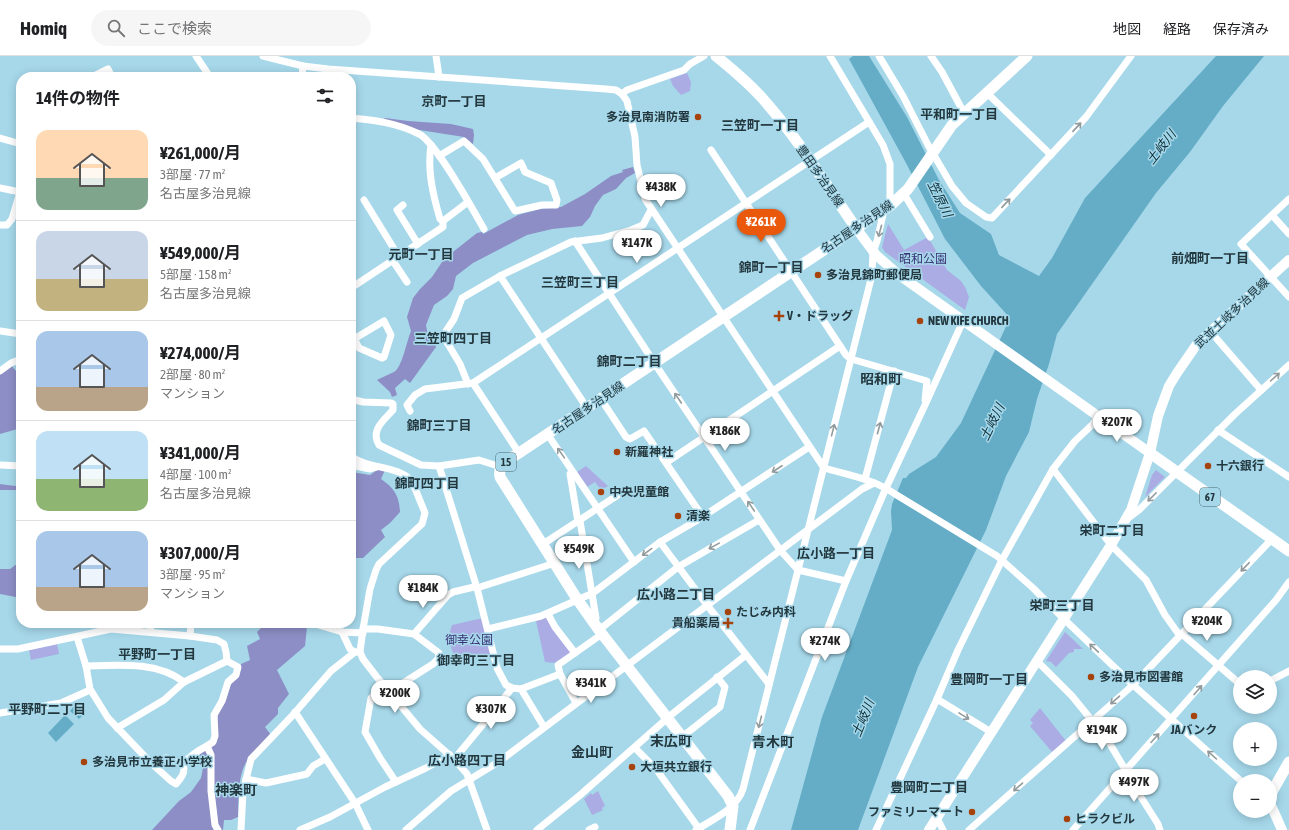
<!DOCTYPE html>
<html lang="ja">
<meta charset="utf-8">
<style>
:root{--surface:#fff;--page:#f6f6f6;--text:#202124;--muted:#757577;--line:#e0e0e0;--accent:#ea580c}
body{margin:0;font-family:"Asap Condensed","Noto Sans JP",sans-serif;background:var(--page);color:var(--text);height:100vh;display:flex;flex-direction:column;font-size:15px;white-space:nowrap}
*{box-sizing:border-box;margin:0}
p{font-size:13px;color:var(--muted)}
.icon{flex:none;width:22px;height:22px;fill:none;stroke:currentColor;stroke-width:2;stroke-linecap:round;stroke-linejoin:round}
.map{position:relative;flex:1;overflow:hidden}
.drawer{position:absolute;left:16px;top:16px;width:340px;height:556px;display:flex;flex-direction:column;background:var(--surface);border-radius:16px;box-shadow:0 2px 10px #0003}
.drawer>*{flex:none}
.controls{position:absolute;left:1233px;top:614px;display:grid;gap:8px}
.controls a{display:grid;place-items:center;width:44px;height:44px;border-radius:50%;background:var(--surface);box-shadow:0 2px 10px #0003;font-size:20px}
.price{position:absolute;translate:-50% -34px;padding:0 9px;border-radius:14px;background:#fff;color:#222;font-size:13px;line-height:26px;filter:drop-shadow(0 1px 2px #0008)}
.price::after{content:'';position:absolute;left:50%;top:24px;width:12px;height:9px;margin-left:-6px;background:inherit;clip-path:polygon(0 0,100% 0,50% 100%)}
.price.on{background:var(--accent);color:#fff}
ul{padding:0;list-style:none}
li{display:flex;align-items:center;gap:12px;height:100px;padding:0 20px}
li+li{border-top:1px solid var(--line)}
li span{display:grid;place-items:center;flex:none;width:112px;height:80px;border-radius:12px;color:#555}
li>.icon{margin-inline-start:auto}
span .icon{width:48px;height:48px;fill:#fffc;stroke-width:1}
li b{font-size:17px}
h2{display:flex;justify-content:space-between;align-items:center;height:48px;padding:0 20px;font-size:17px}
header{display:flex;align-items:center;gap:24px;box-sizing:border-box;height:56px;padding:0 20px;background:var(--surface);border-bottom:1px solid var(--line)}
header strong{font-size:19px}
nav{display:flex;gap:22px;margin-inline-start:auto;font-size:14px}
.search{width:280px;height:36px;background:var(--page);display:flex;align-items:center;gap:10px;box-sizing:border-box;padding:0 14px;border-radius:22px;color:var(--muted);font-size:15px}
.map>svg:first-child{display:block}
</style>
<header>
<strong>Homiq</strong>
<div class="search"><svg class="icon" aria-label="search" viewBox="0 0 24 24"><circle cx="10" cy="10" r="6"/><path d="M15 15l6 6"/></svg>ここで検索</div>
<nav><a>地図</a><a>経路</a><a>保存済み</a></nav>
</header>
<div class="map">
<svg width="1289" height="774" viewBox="0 0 1289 774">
<rect width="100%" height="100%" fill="#a6d8ea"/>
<!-- green -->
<g fill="#abace4">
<polygon points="687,17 691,26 690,35 681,39 673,30 670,23"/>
<polygon points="888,168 904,194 928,181 947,214 961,225 965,231 969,241 965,254 885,196 882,191"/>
<polygon points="586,410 608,430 601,434 595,426 587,431 577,416"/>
<polygon points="1156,414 1165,421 1145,441 1152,419"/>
<polygon points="547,561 571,597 554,607 545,606 536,565"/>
<path d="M 483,562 L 491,599 C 477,602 455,611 451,591 C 449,582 449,577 452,569 Z"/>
<polygon points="1065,576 1083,593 1074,593 1074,596 1069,597 1056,611 1051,606 1046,605"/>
<polygon points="57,588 59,598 31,604 29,594"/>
<polygon points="1040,652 1066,685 1052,696 1030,670 1033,667 1030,664"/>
<polygon points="598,735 605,750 602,752 603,754 592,759 584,743 591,737 592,739"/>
</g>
<!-- forest -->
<g fill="#8d8ec5">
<polygon points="385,62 408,65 451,68 473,73 474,79 473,88 464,81 413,73 384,63"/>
<path d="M 633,111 L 635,117 L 626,122 L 616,133 L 603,139 L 595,150 L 590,161 L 582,170 L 552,173 L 527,179 L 473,207 L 456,220 L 453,233 L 447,240 L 434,249 L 426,269 L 428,280 L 433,282 L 436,291 L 410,327 L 405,323 L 395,332 L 397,339 L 392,341 L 390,336 L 377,324 C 383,321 389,318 394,316 C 402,312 407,284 411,275 L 407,261 L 413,242 L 420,233 L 432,221 L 444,203 L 477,177 L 482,176 L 483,178 L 518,159 L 540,153 L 561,151 L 585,138 L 611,120 L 623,116 L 622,114 Z"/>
<polygon points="11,309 16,315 21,312 21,372 0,378 0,317"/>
<path d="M 380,412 L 385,414 L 381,423 C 394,432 399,439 400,456 L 390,467 L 381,474 L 385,481 L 363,502 L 351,502 L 351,416 L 370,419 Z"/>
<polygon points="21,427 21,434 0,434 0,428 15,430"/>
<polygon points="21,505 21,542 0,538 0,513 10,513"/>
<path d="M 264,567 L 294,567 L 307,571 L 305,590 L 277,614 L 289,638 L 278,652 L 278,658 L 265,671 L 271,679 C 264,687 255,694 249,702 C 237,717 239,743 238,761 L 231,764 L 224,764 L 223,774 L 152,774 L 179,745 L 191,736 L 201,722 L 203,712 L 196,701 L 215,687 L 218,658 L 226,644 L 231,628 L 241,614 L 241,608 L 250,604 L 247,590 L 260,583 L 257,576 L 265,568 Z"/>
</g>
<!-- water -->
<g fill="#65adc7">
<polygon points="853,0 869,0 907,61 939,124 960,157 991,178 999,199 1039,220 1052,202 1085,142 1216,0 1264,0 1223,50 1190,96 1156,137 1057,278 1049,308 1037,343 1029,376 1006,420 986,474 918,611 858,774 791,774 822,661 892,474 891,455 892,448 903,422 906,422 909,418 936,401 961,367 1010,262 981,230 945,183 906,107 849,3"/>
<polygon points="75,649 84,658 79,663 70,655"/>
<polygon points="65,659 74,668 56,686 48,677"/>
</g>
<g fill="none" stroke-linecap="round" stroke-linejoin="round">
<!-- street -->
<g stroke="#fff" stroke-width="7">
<polyline points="196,0 210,21"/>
<path d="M 263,0 L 303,10 L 328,13 L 606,33 L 616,34 L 622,38 L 627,45 L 635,81 L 637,109 L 645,143 L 824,412 C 848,419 874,423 895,438 L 997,500 L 1033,532 L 1064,563 L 1133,629 L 1241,725"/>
<polyline points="436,0 439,21"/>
<polyline points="830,0 883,89 890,108 890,150"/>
<polyline points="879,0 903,40 928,89 952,130 966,147 986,161 992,162 1086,61 1131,0"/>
<polyline points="931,0 942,16 964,57"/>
<polyline points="92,21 108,13 112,21"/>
<polyline points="302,21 303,10"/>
<polyline points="987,37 1051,99"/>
<polyline points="622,38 627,34 684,14 690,8 704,0"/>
<path d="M 351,62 C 374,64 397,67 419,78 C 436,86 473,154 484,173"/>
<polyline points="0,82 21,88"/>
<path d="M 431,89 C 427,114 433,139 440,163 L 443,165"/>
<polyline points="711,94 846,299 851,303 927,325 925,344"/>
<polyline points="439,100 464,85 483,103 515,155 542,149 556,149 557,144 551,127 525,116 521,107 495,122"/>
<polyline points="0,132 20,136 21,132"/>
<polyline points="904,138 930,181"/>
<polyline points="1289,143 1241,188 1289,241"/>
<polyline points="364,144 399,201"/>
<polyline points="403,149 397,154 418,188"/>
<polyline points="1272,159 1289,178"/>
<polyline points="0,169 7,169 12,163 20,136"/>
<polyline points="575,185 657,311 780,494 798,514 846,525"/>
<polyline points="393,205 407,226"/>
<polyline points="500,220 587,352"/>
<polyline points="351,232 443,171 443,165 468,146"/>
<polyline points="0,275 21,278"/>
<polyline points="1210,275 1261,334"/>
<polyline points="351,277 359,292 382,302 384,301 391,279 384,265 354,283 351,285"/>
<polyline points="0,315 11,307 21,303"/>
<polyline points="473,327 519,397"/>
<polyline points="468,328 460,308 445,283 446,275 454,263 462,242 500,220 571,186 602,182 631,174 643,169 651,154"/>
<path d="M 351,343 L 363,346 L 391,347 L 393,348 L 393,354 C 384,364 370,374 379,389 L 421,409 L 439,410 L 479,404 L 501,411"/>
<polyline points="601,343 626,381 630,383 644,375 703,461"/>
<polyline points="410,355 407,349 415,339 425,333 473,327 869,66"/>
<polyline points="1218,374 1289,421"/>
<polyline points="548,379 634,506"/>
<path d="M 351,400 C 368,414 396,408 412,425 L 425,457 L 422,468 L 379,508 L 376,514 L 370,533 L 363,573 L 360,596 L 363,603 L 376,620 L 420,673 L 454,703 L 467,718 L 487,774"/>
<polyline points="667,406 840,290"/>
<polyline points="0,409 21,410"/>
<polyline points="351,409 370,413 377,411"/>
<polyline points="439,410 477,532 497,612 506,629 512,632 521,633 544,671"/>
<polyline points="1053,413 1111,489 1146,524 1165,559 1180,580"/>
<polyline points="570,418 578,466"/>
<polyline points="865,423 894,315"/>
<polyline points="1127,463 1139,454 1235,358 1289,309"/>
<polyline points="580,465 596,562"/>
<polyline points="660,486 707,549 769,628"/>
<polyline points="543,488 618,439"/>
<polyline points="548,558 555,571 575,597"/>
<polyline points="312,567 342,576 363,577"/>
<polyline points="363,573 378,573 414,578 448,539 453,536 474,531 477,532 555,507"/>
<polyline points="488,573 541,560 593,537 660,486 696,465 809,391"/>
<polyline points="599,574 678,511 759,464"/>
<polyline points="150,576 151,567"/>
<polyline points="342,576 350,593 355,596"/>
<polyline points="1182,578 1240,628"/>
<polyline points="190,580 191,567"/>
<path d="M 77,581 L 86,610 L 90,633 L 108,662 L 152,708 L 166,702 L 183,708 C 190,700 197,695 207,690 L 211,699 L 211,735 L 215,769 L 218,774"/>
<polyline points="0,593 18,593 111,573 190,580 217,584 224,588 226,596 227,605"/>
<polyline points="1037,605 1072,640 1107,683 1126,715 1127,719 1158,768 1160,774"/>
<path d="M 86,610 C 118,609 157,605 184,626"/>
<polyline points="1270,625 1289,615"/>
<polyline points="385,632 371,642 365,676 380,702 396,726"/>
<polyline points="521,633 560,618"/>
<polyline points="389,636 433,608 438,603 439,597 414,578"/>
<polyline points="937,643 991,676"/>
<polyline points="576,647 560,618 558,609 602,578"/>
<polyline points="295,656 355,747 368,774"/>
<polyline points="0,657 61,647 90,634"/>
<polyline points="117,672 164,644 184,626 227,605"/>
<polyline points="682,681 720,651 725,631 717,621"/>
<polyline points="207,690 213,686 215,680 214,659 222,645 228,626 236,619 238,611 227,605"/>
<polyline points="635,692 656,713 700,774"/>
<path d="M 454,703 C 474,680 493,656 512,632"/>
<path d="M 152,708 L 171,725 L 176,728 C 181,722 186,717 183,708"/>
<polyline points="246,723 266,727 307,718 313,710 325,703"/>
<polyline points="937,762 943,774"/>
<polyline points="241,774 243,736 251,703 292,660 331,615 355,596 360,596"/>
<polyline points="300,774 330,761 385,731 426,712 450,699"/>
<polyline points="406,774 451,735 500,705 862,433 874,427"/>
<polyline points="537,774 579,740 671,659 746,599"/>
<polyline points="589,774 595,771"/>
<path d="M 696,774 C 713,763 736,754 743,733 L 872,219 L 873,196 L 877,185 L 884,154"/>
<polyline points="750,774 846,525 886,432 925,349 963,265"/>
<polyline points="876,774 937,643 958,594 1002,504 1053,413 1075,385 1092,369 1098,360"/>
<polyline points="969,774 1133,629 1272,483"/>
<polyline points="1073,774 1276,544 1289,526"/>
</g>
<!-- secondary -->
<g stroke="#fff" stroke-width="10">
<polyline points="856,172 876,199 899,219 1150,397"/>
<polyline points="1270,747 1282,774"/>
<polyline points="929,774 1111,489 1131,454 1150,397 1158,360 1169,330 1177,317 1197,288 1289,204"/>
</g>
<!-- primary -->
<g stroke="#fff" stroke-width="11">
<path d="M 716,0 C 732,13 749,27 763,43 C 798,82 826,129 856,172"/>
<polyline points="1150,397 1289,495"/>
<polyline points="1270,742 1273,734 1289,706"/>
<path d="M 730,774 L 733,750 L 728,740 L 599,574 L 577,543 L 500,421 C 497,409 510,403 519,397 L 890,150 L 908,133 L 952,69 L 1027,0"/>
</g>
</g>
<!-- one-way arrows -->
<defs><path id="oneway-shaft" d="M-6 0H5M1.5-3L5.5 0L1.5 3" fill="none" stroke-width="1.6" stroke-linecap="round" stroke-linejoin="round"/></defs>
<g stroke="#919b9e">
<use href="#oneway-shaft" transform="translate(1077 71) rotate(-47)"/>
<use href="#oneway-shaft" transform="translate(1006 147) rotate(-47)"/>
<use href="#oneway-shaft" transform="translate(880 175) rotate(105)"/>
<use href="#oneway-shaft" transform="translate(1275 321) rotate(-42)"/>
<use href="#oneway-shaft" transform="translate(678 342) rotate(-124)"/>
<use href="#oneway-shaft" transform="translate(879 372) rotate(-75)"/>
<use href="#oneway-shaft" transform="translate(833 374) rotate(-76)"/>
<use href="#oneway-shaft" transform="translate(561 397) rotate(-125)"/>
<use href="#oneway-shaft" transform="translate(777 413) rotate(147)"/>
<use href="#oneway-shaft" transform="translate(1152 441) rotate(135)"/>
<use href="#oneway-shaft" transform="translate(751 450) rotate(-124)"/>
<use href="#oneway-shaft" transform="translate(714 490) rotate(151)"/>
<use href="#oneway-shaft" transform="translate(647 496) rotate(144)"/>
<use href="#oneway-shaft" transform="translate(1245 511) rotate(134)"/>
<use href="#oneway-shaft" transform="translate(1094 592) rotate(-137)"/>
<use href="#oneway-shaft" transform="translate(1198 634) rotate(-49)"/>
<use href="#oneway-shaft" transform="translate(1115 644) rotate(139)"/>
<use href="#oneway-shaft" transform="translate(964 660) rotate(32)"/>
<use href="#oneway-shaft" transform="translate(760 666) rotate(104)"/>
<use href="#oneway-shaft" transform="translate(1155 682) rotate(-48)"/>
<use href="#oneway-shaft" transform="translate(1212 699) rotate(-138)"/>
<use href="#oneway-shaft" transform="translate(1018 731) rotate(139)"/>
</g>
<!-- markers -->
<g fill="#a6430c" stroke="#a6d8ea" stroke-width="1.5">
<circle cx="698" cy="61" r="4"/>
<circle cx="818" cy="219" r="4"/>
<path d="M777 254h4v4h4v4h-4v4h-4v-4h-4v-4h4z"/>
<circle cx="920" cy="265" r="4"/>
<circle cx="617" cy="396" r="4"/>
<circle cx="1208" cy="410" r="4"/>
<circle cx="601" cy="436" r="4"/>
<circle cx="678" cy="460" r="4"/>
<circle cx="728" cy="556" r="4"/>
<path d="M726 561h4v4h4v4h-4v4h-4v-4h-4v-4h4z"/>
<circle cx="1091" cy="621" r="4"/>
<circle cx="1194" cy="660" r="4"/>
<circle cx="84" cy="706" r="4"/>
<circle cx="632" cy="711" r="4"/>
<circle cx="972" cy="756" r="4"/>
<circle cx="1067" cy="763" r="4"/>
</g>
<g text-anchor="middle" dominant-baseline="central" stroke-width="3" stroke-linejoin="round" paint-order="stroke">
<!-- shield labels -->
<g fill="#a6d8ea" stroke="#4a6772" stroke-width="1">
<rect x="496" y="397" width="20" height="18" rx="3"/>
<rect x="1200" y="432" width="20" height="18" rx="3"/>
</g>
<g font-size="11" font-weight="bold" fill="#23373e">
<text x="506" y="406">15</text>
<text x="1210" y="441">67</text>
</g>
<!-- poi labels -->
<g font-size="12" font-weight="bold" fill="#23373e" stroke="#a6d8ea" text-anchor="start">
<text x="690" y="61" text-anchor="end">多治見南消防署</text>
<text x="826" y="219">多治見錦町郵便局</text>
<text x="787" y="260">V・ドラッグ</text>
<text x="928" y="265">NEW KIFE CHURCH</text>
<text x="625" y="396">新羅神社</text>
<text x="1216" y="410">十六銀行</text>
<text x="609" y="436">中央児童館</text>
<text x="686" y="460">清楽</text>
<text x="736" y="556">たじみ内科</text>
<text x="720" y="567" text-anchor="end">貴船薬局</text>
<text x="1099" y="621">多治見市図書館</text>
<text x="1194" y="674" text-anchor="middle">JAバンク</text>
<text x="92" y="706">多治見市立養正小学校</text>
<text x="640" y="711">大垣共立銀行</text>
<text x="964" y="756" text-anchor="end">ファミリーマート</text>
<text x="1075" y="763">ヒラクビル</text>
</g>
<!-- street labels -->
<g font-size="12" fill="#23373e" stroke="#a6d8ea">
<text transform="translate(820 120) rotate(55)">豊田多治見線</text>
<text transform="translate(857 171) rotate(-34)">名古屋多治見線</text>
<text transform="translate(1232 257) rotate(-43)">武並土岐多治見線</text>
<text transform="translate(588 352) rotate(-34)">名古屋多治見線</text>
</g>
<!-- park labels -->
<g font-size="12" fill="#393376" stroke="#a6d8ea">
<text x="923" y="203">昭和公園</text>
<text x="469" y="584">御幸公園</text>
</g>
<!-- neighbourhood labels -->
<g font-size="13" font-weight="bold" fill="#23373e" stroke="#a6d8ea">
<text x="454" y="45">京町一丁目</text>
<text x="959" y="58">平和町一丁目</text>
<text x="760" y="69">三笠町一丁目</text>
<text x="421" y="198">元町一丁目</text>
<text x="1210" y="202">前畑町一丁目</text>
<text x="771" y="211">錦町一丁目</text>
<text x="580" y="226">三笠町三丁目</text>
<text x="453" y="282">三笠町四丁目</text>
<text x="629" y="305">錦町二丁目</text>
<text x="439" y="369">錦町三丁目</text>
<text x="427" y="427">錦町四丁目</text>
<text x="1112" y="474">栄町二丁目</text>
<text x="836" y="497">広小路一丁目</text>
<text x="676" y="538">広小路二丁目</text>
<text x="1062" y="549">栄町三丁目</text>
<text x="157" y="598">平野町一丁目</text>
<text x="476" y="604">御幸町三丁目</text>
<text x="989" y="623">豊岡町一丁目</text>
<text x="47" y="653">平野町二丁目</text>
<text x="467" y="704">広小路四丁目</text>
<text x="929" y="731">豊岡町二丁目</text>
</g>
<!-- water labels -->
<g font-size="13" font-style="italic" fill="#0d313c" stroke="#a6d8ea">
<text transform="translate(1161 91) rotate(-52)">土岐川</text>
<text transform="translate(940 143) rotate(64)">笠原川</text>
<text transform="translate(992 366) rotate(-64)">土岐川</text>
<text transform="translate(863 662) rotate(-68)">土岐川</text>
</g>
<!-- quarter labels -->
<g font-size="14" font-weight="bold" fill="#23373e" stroke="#a6d8ea">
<text x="881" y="323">昭和町</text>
<text x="671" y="685">末広町</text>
<text x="773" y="686">青木町</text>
<text x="592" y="696">金山町</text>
<text x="236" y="734">神楽町</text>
</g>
</g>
</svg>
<div class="controls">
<a><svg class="icon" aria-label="layers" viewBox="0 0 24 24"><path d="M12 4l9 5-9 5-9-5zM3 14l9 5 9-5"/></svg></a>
<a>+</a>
<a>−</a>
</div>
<b class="price" style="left:661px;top:152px">¥438K</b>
<b class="price on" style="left:761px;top:187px">¥261K</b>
<b class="price" style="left:637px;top:208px">¥147K</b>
<b class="price" style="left:1117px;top:387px">¥207K</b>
<b class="price" style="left:725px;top:396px">¥186K</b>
<b class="price" style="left:579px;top:514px">¥549K</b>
<b class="price" style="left:423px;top:553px">¥184K</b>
<b class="price" style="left:1207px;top:586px">¥204K</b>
<b class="price" style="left:825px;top:606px">¥274K</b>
<b class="price" style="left:591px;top:648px">¥341K</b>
<b class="price" style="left:395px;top:658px">¥200K</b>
<b class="price" style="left:491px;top:674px">¥307K</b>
<b class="price" style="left:1102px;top:695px">¥194K</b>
<b class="price" style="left:1134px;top:747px">¥497K</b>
<section class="drawer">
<h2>14件の物件<svg class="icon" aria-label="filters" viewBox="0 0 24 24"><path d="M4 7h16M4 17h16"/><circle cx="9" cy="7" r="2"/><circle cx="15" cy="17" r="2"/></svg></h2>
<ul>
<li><span style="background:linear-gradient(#ffd9b3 60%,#7fa58c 0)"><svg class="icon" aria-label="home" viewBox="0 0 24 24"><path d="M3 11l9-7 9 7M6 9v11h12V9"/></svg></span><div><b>¥261,000/月</b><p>3部屋 · 77 m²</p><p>名古屋多治見線</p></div></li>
<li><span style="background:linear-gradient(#c9d6e8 60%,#c2b280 0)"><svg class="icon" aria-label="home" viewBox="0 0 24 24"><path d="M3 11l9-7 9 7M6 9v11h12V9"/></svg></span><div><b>¥549,000/月</b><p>5部屋 · 158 m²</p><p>名古屋多治見線</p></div></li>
<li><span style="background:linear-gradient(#a9c7e8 70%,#b9a48a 0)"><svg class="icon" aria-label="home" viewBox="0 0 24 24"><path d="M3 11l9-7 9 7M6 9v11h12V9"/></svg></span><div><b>¥274,000/月</b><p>2部屋 · 80 m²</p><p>マンション</p></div></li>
<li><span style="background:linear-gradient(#bfe0f5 60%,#8fb573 0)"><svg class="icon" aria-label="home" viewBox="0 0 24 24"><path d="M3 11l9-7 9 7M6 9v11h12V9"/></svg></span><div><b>¥341,000/月</b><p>4部屋 · 100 m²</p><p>名古屋多治見線</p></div></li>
<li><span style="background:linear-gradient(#a9c7e8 70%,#b9a48a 0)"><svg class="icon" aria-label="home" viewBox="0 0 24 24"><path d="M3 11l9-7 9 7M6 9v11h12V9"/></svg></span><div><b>¥307,000/月</b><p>3部屋 · 95 m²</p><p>マンション</p></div></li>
</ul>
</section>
</div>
